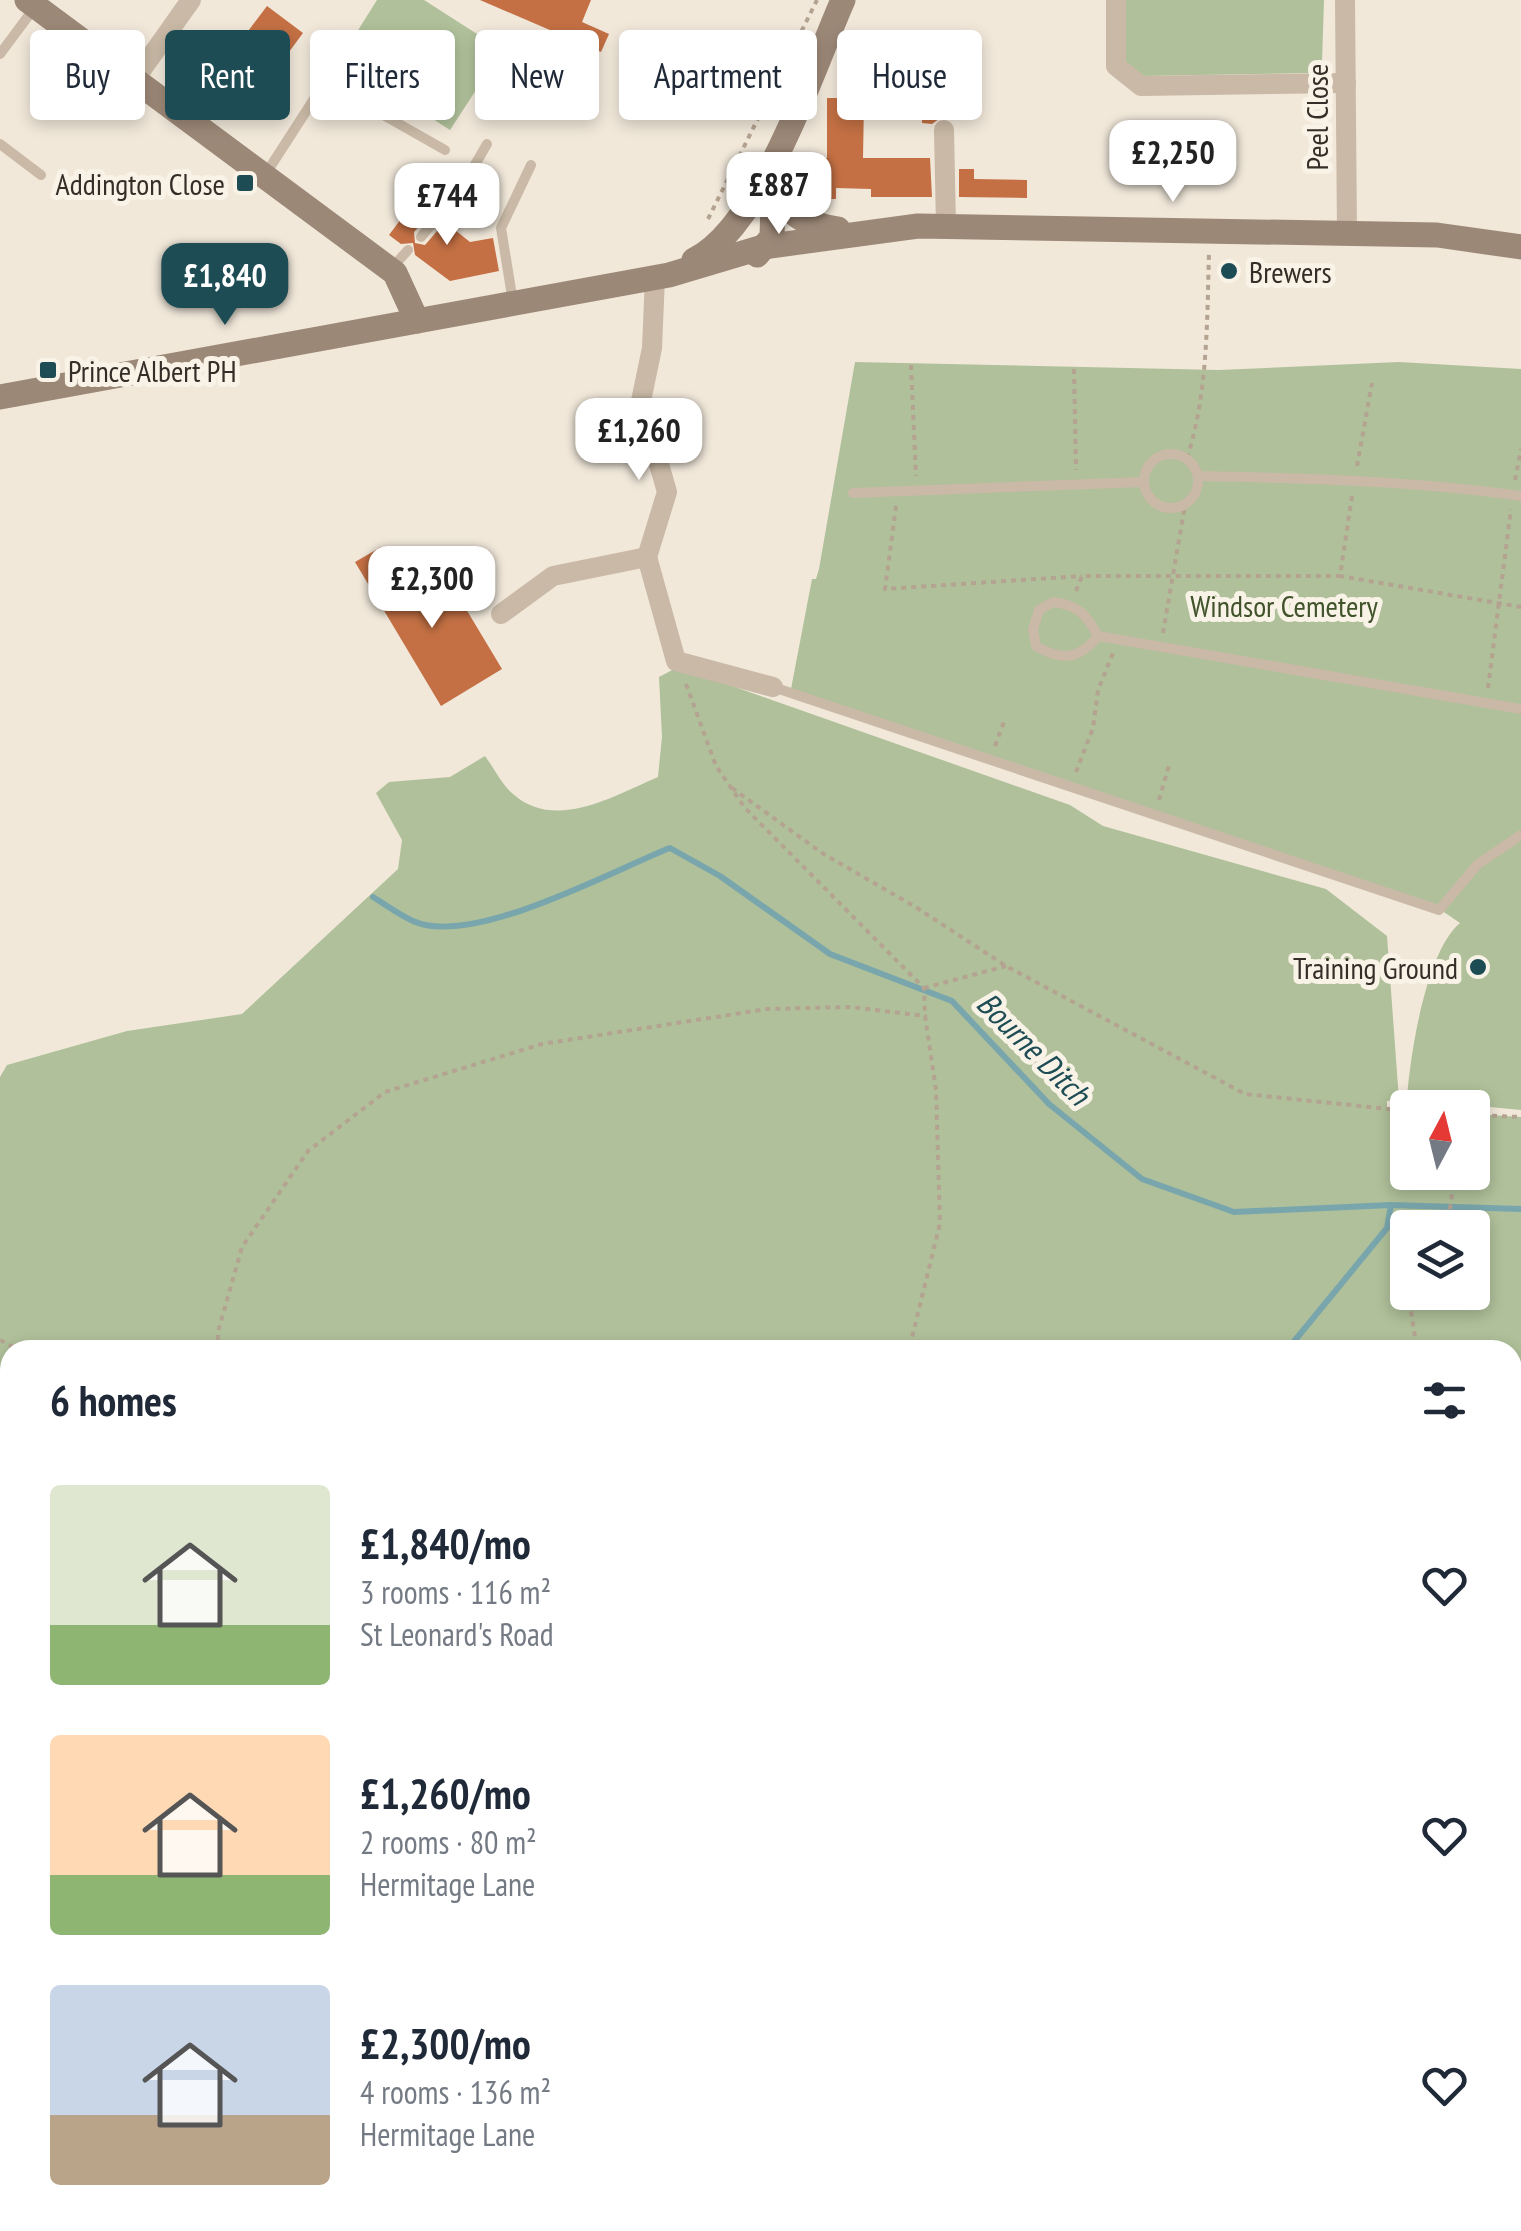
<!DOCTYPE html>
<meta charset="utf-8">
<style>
:root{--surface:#fff;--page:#f2f2f3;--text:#1f2937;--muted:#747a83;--accent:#1d4c55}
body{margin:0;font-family:"PT Sans Narrow",sans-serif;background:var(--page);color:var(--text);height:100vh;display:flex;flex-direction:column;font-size:38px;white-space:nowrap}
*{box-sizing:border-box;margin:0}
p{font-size:32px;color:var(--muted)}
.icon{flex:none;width:55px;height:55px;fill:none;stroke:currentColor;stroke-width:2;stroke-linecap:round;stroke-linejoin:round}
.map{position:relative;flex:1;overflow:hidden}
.drawer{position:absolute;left:0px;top:1340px;width:1522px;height:892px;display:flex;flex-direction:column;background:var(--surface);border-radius:30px 30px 0 0;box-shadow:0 5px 15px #0003}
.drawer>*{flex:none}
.top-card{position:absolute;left:30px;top:30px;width:1000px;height:90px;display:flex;gap:20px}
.needle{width:65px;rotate:7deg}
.buttons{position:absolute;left:1390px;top:1090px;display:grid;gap:20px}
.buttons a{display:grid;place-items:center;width:100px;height:100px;border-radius:10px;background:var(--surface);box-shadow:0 5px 15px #0003;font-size:50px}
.price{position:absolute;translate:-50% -85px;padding:0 22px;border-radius:20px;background:#fff;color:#222;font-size:32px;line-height:65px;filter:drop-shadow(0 2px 5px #0008)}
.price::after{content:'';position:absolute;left:50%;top:60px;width:30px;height:22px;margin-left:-15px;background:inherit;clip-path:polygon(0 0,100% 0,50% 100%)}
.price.on{background:var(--accent);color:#fff}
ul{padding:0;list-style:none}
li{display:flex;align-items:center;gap:30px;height:250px;padding:0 50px}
li span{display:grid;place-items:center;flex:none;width:280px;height:200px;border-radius:10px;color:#555}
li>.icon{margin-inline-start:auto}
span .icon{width:120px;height:120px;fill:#fffc;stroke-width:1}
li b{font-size:42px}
h2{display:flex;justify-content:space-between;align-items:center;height:120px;padding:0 50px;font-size:42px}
.pill{padding:0 35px;border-radius:10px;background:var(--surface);box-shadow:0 5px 15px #0003;font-size:35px;line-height:90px}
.pill.on{background:var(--accent);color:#fff}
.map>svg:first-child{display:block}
</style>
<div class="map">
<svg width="1521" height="2231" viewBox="0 0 1521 2231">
<rect width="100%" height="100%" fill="#f1e8da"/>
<!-- green -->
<g fill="#afc09a" fill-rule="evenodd">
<polygon points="377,0 424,0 502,50 450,130 340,59"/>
<polygon points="1123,0 1324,0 1322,62 1310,73 1141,76 1126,70"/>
<polygon points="885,71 921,71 920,100 880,98"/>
<path d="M 855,362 L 1219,370 L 1399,362 L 1521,369 L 1521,1110 L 1407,1099 C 1410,1055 1426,951 1460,923 L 1441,910 L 791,689 L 812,579 L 816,579 L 819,569 Z"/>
<path d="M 678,667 L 1070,805 L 1103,826 L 1326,889 L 1387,936 L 1399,1100 L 1387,1101 L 1387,1107 L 1407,1109 L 1408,1172 L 1472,1172 L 1473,1114 L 1521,1117 L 1521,2231 L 809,2231 L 801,2223 L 1512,2222 L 1512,1350 L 10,1350 L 10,1525 L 0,1517 L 0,1077 L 7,1065 L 127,1031 L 242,1014 L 398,869 L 402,840 L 376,793 L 389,782 L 450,777 L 485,756 C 494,768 502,785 513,794 C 556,832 615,795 658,777 L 662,737 L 659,677 ZM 1408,1228 L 1472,1228 L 1472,1292 L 1408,1292 Z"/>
<polygon points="0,1605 10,1612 10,2089 0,2104"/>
<polygon points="10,2136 10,2222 389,2222 400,2231 0,2231 0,2158"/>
<polygon points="657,2223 777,2223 779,2231 660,2231"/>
</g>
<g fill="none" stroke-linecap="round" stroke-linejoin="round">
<!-- stream -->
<g stroke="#79a6ad" stroke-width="6">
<path d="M 373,897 C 386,905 399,915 413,921 C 472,948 611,871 670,848 L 720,876 L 830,954 L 952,1001 L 1049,1104 L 1142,1179 L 1234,1212 L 1391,1205 L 1521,1209"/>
<polyline points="1287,1350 1387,1228 1391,1205"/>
<polyline points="781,2222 790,2231"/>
</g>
</g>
<!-- building -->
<g fill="#c47044">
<polygon points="480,0 591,0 582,22 609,34 601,52"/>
<polygon points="267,6 303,33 255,98 218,71"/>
<polygon points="922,51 945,52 943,116 932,124 922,123"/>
<polygon points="851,54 872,54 872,61 877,61 877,102 864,102 863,158 930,158 932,197 871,197 871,189 836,188 836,199 811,199 811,171 822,171 823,159 827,158 827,98 837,98 837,61 851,61"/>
<polygon points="959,169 974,169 974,179 1027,180 1027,198 959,197"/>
<polygon points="416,199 431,212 414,232 415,243 425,245 445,222 470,242 493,238 499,271 450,281 415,255 413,243 401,244 389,235"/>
<polygon points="381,547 416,605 451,584 502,669 441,706 355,562"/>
</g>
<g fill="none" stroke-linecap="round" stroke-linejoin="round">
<!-- path -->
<g stroke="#b4a390" stroke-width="4" stroke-dasharray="5 5" stroke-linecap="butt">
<polyline points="708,219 817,0"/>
<polyline points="911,365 916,476"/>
<polyline points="1074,369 1076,470"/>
<path d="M 1187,458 C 1208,393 1207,321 1209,252"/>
<polyline points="1357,466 1372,383"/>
<polyline points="1515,480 1521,449"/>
<polyline points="1352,496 1340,576 1521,607"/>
<polyline points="896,506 885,589 1082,576"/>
<polyline points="1076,591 1082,576 1340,576"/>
<polyline points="1163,633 1185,505"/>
<polyline points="686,684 716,766 745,808 924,988 925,1016"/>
<polyline points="1488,688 1511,509"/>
<polyline points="995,746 1005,719"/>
<polyline points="1076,772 1093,728 1098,690 1113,653"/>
<polyline points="732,788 822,853 914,906 1006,966 1245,1094 1408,1111"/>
<polyline points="1159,800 1170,762"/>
<polyline points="924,988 1006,966"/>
<polyline points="1472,1115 1521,1117"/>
<path d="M 1443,1228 C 1451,1212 1456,1188 1447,1172"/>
<polyline points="1411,1292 1409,1298 1417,1350"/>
<polyline points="0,1340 19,1350"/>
<polyline points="218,1350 218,1332 242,1247 308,1151 385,1092 542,1044 767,1009 851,1007 925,1016 936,1090 940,1223 909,1350"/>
<polyline points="884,2222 887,2231"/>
<polyline points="1076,2222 1082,2231"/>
<polyline points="1369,2222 1431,2231"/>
</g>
<!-- lane -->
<g stroke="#c9b9a6" stroke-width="10">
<polyline points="0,54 35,7"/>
<polyline points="0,144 41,175"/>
<polyline points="265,175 325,82 445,150"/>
<polyline points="421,237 461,189 487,144"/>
<polyline points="391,269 408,250"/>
<polyline points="513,302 501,228 531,165"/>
<circle cx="1171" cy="481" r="27"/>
<path d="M 1198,476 C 1307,478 1413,481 1521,496"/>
<polyline points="853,493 1144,482"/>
<path d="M 1053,602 C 1078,605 1086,614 1098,636 C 1079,660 1061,661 1036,646 L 1033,629 L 1039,610 Z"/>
<polyline points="1098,636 1521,709"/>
<polyline points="773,687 1439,910 1478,864 1521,835"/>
</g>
<!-- street -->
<g stroke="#c9b9a6" stroke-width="20">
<polyline points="1116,0 1116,66 1141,86 1346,83"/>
<polyline points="1345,0 1347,234"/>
<polyline points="135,79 191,0"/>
<polyline points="944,130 946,226"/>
<polyline points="647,557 676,661 773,687"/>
<polyline points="501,614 553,576 647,557 667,492 641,401 652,348 655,277"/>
</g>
<!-- secondary -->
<g stroke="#9c8877" stroke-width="25">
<polyline points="27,0 395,273 417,321"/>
<path d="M 778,188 C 790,219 807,224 838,229"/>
<polyline points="757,255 772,237 774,166"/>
<path d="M 694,260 C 761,228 813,68 843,0"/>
<polyline points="0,397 669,275 763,247 918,226 1437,235 1521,247"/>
</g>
</g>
<!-- markers -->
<g fill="#1d4c55" stroke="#f9f2e6" stroke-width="4">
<rect x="235" y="173" width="20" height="20" rx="5"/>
<circle cx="1229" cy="271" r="10"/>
<rect x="38" y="360" width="20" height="20" rx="5"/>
<circle cx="1478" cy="967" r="10"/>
</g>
<g text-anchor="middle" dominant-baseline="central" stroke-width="10" stroke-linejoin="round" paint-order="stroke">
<!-- street labels -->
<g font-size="30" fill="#352d27" stroke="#f9f2e6">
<text transform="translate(1316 117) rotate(-90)">Peel Close</text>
</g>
<!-- poi labels -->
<g font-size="30" fill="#352d27" stroke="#f9f2e6" text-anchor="end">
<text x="225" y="183">Addington Close</text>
<text x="1249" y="271" text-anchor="start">Brewers</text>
<text x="68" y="370" text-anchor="start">Prince Albert PH</text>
<text x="1458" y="967">Training Ground</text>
</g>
<!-- park labels -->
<g font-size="30" fill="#40532b" stroke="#f9f2e6">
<text x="1284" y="605">Windsor Cemetery</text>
</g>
<!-- water labels -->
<g font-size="32" font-style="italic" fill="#1d4c55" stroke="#f9f2e6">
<text transform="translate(1034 1048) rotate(45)">Bourne Ditch</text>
</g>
</g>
</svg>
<div class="buttons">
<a><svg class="needle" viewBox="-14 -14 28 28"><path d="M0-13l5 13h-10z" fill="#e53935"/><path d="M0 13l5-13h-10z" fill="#747a83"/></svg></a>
<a><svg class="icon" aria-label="layers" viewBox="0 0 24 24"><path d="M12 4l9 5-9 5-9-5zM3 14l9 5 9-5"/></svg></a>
</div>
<b class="price" style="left:1173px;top:205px">£2,250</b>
<b class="price" style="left:779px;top:237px">£887</b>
<b class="price" style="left:447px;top:248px">£744</b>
<b class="price on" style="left:225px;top:328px">£1,840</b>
<b class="price" style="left:639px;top:483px">£1,260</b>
<b class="price" style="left:432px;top:631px">£2,300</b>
<div class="top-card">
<a class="pill">Buy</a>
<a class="pill on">Rent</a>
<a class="pill">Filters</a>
<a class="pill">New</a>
<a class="pill">Apartment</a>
<a class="pill">House</a>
</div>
<section class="drawer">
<h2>6 homes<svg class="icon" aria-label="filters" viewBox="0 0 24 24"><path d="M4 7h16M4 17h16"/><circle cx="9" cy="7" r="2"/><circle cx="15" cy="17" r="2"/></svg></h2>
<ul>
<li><span style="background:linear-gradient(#dfe7d0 70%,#8fb573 0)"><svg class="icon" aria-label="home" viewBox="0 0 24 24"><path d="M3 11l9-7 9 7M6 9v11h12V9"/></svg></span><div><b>£1,840/mo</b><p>3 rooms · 116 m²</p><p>St Leonard's Road</p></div><svg class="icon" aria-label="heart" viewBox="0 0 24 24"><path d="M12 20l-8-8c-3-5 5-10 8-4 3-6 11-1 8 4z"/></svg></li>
<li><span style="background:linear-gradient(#ffd9b3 70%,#8fb573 0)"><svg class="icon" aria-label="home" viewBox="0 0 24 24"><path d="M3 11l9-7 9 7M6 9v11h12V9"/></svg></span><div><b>£1,260/mo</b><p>2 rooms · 80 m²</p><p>Hermitage Lane</p></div><svg class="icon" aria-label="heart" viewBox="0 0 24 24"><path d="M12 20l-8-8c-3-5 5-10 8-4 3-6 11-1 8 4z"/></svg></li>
<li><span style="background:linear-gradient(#c9d6e8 65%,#b9a48a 0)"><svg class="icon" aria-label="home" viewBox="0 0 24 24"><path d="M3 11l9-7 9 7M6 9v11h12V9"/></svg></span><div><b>£2,300/mo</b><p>4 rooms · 136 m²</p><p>Hermitage Lane</p></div><svg class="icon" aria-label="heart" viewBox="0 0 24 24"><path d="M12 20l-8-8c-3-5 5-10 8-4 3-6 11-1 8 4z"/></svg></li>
</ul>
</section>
</div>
